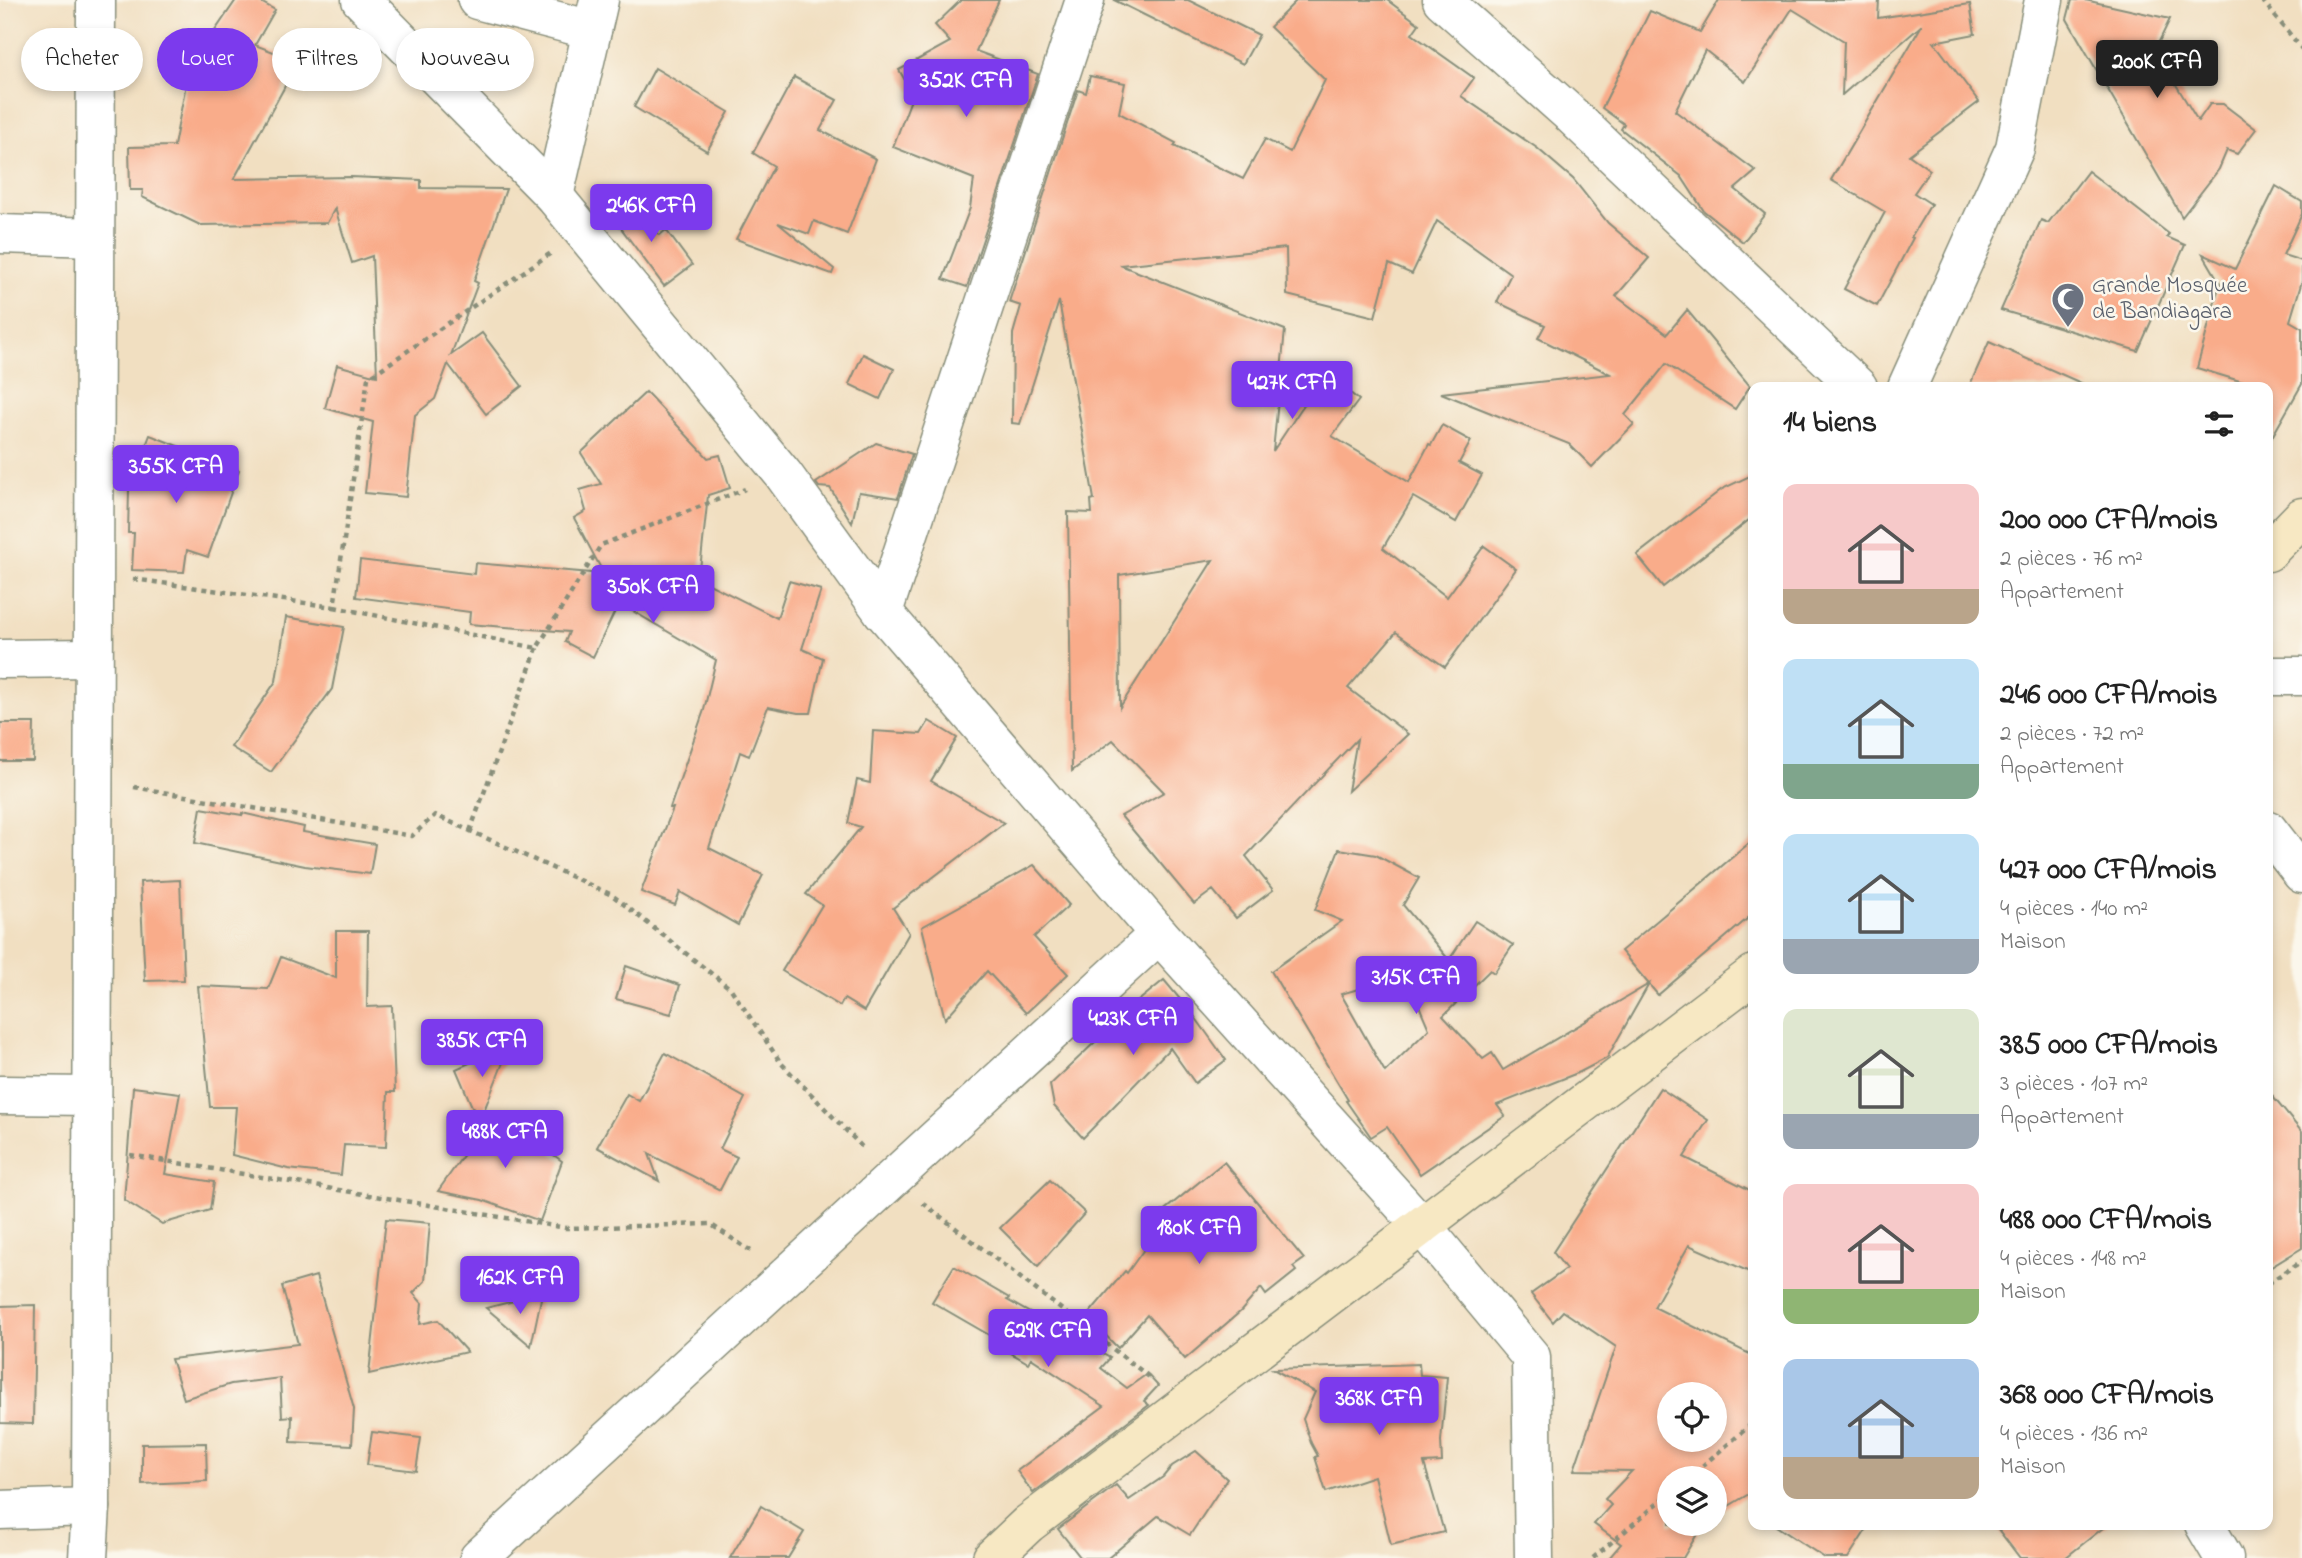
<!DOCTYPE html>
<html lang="fr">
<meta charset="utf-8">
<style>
:root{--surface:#fff;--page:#f2f2f2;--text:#222;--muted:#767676;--accent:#7c3aed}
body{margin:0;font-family:"Indie Flower",sans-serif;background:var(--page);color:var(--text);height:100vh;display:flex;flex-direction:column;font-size:26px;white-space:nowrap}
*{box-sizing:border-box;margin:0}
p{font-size:23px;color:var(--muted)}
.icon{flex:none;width:38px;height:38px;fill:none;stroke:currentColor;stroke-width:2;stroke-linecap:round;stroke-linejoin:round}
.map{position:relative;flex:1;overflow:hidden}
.drawer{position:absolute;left:1748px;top:382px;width:525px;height:1148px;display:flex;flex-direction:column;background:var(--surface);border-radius:14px;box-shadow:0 4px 10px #0003}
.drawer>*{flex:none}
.guide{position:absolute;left:21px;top:28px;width:665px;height:63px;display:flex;gap:14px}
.buttons{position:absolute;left:1657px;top:1382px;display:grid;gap:14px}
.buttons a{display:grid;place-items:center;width:70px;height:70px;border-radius:50%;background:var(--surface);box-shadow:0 4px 10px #0003;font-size:35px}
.price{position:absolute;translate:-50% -60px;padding:0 16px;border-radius:7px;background:var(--accent);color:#fff;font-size:23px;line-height:46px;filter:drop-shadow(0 2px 4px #0008)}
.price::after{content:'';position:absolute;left:50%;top:42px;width:21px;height:16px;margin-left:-10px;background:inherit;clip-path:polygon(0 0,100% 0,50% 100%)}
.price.current{background:#222;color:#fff}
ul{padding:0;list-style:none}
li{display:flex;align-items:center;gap:21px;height:175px;padding:0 35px}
li span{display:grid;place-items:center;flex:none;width:196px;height:140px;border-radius:14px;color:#555}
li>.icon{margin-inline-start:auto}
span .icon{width:84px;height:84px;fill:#fffc;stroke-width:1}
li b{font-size:30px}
h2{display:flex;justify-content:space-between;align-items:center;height:84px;padding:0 35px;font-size:30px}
.pill{padding:0 24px;border-radius:32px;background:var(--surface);box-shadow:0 4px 10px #0003;font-size:24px;line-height:63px}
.pill.current{background:var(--accent);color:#fff}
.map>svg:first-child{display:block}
</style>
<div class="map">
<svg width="2302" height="1558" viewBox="0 0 2302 1558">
<rect width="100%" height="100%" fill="#fbf7ec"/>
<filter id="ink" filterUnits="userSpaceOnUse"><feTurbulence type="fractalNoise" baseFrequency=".0143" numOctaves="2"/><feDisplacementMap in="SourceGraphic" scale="14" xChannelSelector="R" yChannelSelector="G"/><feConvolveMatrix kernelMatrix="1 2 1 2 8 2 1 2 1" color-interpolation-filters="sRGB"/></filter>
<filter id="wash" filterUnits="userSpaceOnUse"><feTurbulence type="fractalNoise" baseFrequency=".00686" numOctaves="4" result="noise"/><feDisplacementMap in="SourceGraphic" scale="28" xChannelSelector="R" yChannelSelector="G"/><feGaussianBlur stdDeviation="1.57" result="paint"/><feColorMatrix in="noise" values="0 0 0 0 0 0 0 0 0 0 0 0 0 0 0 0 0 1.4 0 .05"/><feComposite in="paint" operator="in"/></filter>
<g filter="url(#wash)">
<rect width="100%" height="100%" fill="#f1dfc1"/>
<g id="blocks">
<!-- building -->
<g fill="#f9ac8a" fill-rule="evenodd">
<polygon points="236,0 257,0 275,10 255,45 295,60 284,88 234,179 351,177 421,180 421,188 506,189 474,281 478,283 451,355 482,333 522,386 486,414 448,364 435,399 415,415 406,497 365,493 373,422 325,408 337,365 377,376 372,256 352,263 335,208 327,223 200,225 142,197 143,190 130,190 129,147 174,146 189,69"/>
<polygon points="961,0 999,0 976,51 1038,74 967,287 943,279 970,208 974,179 893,147 913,94 899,70 950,42 935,25"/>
<polygon points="1114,0 1188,0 1259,35 1243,64"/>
<path d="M 1297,0 L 1387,0 L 1419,24 L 1412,34 L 1474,78 L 1461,96 L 1537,148 L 1573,179 L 1608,223 L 1649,258 L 1616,296 L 1667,334 L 1687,310 L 1750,386 L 1735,409 L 1666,364 L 1625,415 L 1634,424 L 1592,467 L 1569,444 L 1441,393 L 1610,374 L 1538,338 L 1545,325 L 1497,302 L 1511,274 L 1437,221 L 1412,274 L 1389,264 L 1375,317 L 1287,295 L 1286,248 L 1120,265 L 1285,330 L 1273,451 L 1325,373 L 1359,400 L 1332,436 L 1409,482 L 1429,444 L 1431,445 L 1442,425 L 1471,441 L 1459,463 L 1482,475 L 1456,522 L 1413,497 L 1383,548 L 1447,597 L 1484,546 L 1516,569 L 1445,667 L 1396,632 L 1348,688 L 1408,734 L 1348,791 L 1357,739 L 1246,856 L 1273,890 L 1236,918 L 1213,890 L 1194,904 L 1121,816 L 1164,792 L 1113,740 L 1072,771 L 1068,512 L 1092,513 L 1091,500 L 1094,499 L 1059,301 L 1020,424 L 1012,423 L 1013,334 L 1021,306 L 1009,302 L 1078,90 L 1086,93 L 1090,76 L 1125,83 L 1119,113 L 1176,143 L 1174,146 L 1243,179 L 1265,139 L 1290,152 L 1325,80 L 1270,27 ZM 1213,560 L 1120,707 L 1119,575 Z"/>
<polygon points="1719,0 1879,0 1878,18 1970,4 1975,34 1934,42 1979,102 1909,155 1930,170 1914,193 1931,204 1911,237 1913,238 1877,306 1844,289 1885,212 1831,180 1922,25 1842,95 1844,41 1792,9 1745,82 1705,50 1675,111 1756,171 1735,189 1765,214 1743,242 1704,211 1681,176 1621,129 1624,124 1602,108 1650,11 1700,32"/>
<polygon points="2072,0 2085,0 2170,19 2155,50 2198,121 2210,104 2223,104 2256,129 2237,154 2227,150 2219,169 2182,217 2067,19"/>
<polygon points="655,68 729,112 707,151 634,107"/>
<polygon points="794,77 837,100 820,130 876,159 847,234 814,221 809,234 778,223 834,269 832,274 736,239 774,166 753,153"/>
<polygon points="2088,171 2169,234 2167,237 2185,245 2138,351 2001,310 2041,220 2048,223"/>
<polygon points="2276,186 2302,202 2302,214 2283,255 2302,261 2302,281 2290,321 2302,328 2302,384 2268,444 2268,387 2248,387 2243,382 2197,368 2220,283 2203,254 2235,269"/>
<polygon points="606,196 660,235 666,230 692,265 664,286 601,201"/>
<polygon points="1989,342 2090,387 1969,387"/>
<polygon points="863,354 894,369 880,399 849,384"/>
<polygon points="646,392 708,458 720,455 730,488 708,495 699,579 777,618 789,581 821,590 802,649 823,658 811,713 798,713 768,707 749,756 740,752 709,848 763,875 738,925 680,892 675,905 641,892 673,808 670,808 704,710 716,660 619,603 593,657 565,642 569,632 469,624 470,612 356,597 360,560 474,574 475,563 604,574 574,518 586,511 580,490 601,484 581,453"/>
<polygon points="150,435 239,470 208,557 187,550 184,572 132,570 134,533 128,533 129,490"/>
<polygon points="876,443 912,454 898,498 859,492 852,523 830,488 819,487 816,483"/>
<polygon points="1754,474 1754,516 1663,587 1637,555 1722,489"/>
<polygon points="286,617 344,627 332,689 271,772 231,747 276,681"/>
<polygon points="929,721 957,738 931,781 1004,823 893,908 909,933 864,1011 844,999 840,1006 782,971 822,905 806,894 861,827 848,823 857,780 870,783 873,731 921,734"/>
<polygon points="0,723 34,723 33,761 0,761"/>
<polygon points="201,808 242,815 242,813 304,827 303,832 375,844 370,874 305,866 195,843"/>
<polygon points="1754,839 1754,913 1658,995 1621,951"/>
<path d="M 1339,849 L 1376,855 L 1419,878 L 1403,905 L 1449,960 L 1475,921 L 1513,945 L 1494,973 L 1490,970 L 1443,1016 L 1483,1059 L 1492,1053 L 1503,1070 L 1649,984 L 1607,1058 L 1580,1072 L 1497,1105 L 1505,1116 L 1420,1174 L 1387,1127 L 1371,1137 L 1346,1101 L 1348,1100 L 1271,971 L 1342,921 L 1315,910 ZM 1406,975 L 1429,1029 L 1385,1072 L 1341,994 Z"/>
<polygon points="1034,865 1069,905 1034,937 1068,974 1026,1013 987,971 945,1019 922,927"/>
<polygon points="180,880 184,980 145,981 140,882"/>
<polygon points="336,931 368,931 367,1007 392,1006 395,1092 388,1092 386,1147 344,1145 341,1175 288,1169 232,1155 236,1107 210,1107 198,986 268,989 281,957 336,978"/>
<polygon points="626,966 680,985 671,1014 616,999"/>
<polygon points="1164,980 1195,1017 1226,1060 1195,1083 1170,1048 1083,1138 1054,1106 1050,1085 1137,1002"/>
<polygon points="510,1045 479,1123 456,1069"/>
<polygon points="665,1053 745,1098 720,1149 737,1157 720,1190 649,1154 659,1181 597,1147 627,1094 639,1101"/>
<polygon points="133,1087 180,1093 165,1174 214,1182 210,1210 162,1224 124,1200"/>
<path d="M 1660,1088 L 1708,1120 L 1684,1157 L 1754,1192 L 1754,1274 L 1689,1245 L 1654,1307 L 1754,1356 L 1754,1491 L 1715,1514 L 1715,1479 L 1670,1479 L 1670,1524 L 1703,1524 L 1683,1558 L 1609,1558 L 1621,1544 L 1594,1524 L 1611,1505 L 1605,1499 L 1632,1471 L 1574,1470 L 1616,1347 L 1563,1311 L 1553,1322 L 1531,1294 L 1566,1269 L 1553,1252 ZM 1670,1395 L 1715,1395 L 1715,1440 L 1670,1440 Z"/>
<polygon points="2268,1091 2302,1132 2302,1248 2268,1269"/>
<polygon points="494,1112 562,1161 540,1221 482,1200 438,1191"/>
<polygon points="1224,1162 1304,1259 1293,1267 1296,1271 1266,1295 1261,1288 1241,1311 1185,1359 1147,1315 1118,1348 1087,1316 1125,1271 1127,1273 1162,1224 1156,1217"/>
<polygon points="1050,1180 1085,1213 1038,1266 1000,1228"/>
<polygon points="386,1219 430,1223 425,1281 413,1293 422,1303 420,1324 438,1320 467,1352 369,1374"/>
<polygon points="954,1266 1009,1298 1007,1300 1110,1358 1101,1368 1127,1388 1147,1374 1158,1386 1144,1401 1149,1405 1033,1493 1017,1471 1104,1406 1031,1358 1028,1363 999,1346 1001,1342 932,1302"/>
<polygon points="316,1276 354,1409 352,1445 291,1442 292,1416 282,1417 280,1378 231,1384 184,1399 171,1359 298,1344 282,1286"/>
<polygon points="542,1294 531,1346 486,1308"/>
<polygon points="35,1305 33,1424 0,1423 0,1306"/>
<polygon points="1419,1364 1420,1375 1447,1377 1441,1441 1442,1462 1424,1463 1444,1532 1391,1545 1374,1476 1326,1492 1315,1457 1318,1456 1311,1443 1303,1419 1315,1392 1273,1369"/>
<polygon points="372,1432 421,1438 416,1471 367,1465"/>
<polygon points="206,1443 207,1481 142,1484 142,1444"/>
<polygon points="1196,1451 1227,1479 1190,1535 1158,1516 1108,1558 1081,1558 1058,1529 1116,1485 1129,1500 1163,1477 1172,1466"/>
<polygon points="761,1506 804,1532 788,1558 730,1558"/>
<polygon points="1773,1524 1870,1524 1848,1558 1825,1558"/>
<polygon points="1994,1524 2108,1524 2065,1558 2020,1558"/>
</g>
</g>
</g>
<g filter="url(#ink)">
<use href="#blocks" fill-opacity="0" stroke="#888e7a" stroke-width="2"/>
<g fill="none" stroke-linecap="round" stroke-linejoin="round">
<defs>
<g id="street">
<polyline points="361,0 554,196 783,474 883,612 1159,934 1422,1226 1531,1357 1534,1558"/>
<polyline points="477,0 592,30"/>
<polyline points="1442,0 1567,111 1858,387"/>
<polyline points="554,196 599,0"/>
<polyline points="0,234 95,237"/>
<polyline points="1907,387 2015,148 2044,0"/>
<polyline points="883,612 1085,0"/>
<polyline points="0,659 93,658"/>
<polyline points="2268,676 2302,676"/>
<polyline points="2268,830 2302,874"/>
<polyline points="0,1095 92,1096"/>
<polyline points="0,1510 91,1507"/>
<polyline points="2204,1524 2224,1558"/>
<polyline points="88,1558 91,1507 96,0"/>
<polyline points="479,1558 1159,934"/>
</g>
<g id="secondary">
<polyline points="2268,552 2302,517"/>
<polyline points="992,1558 1028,1524 1754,974"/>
</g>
</defs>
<!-- street casing -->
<use href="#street" stroke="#888e7a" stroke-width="41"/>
<!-- secondary casing -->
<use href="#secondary" stroke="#888e7a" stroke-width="41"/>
<!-- path -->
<g stroke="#888e7a" stroke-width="4.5" stroke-dasharray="5 5" stroke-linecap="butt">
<polyline points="2262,0 2302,49"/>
<polyline points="133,579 334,607 368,378 551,253"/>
<polyline points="334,607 537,648 601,545 745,489"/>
<polyline points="134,787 412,836 435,815 612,895 731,989 781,1063 865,1150"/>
<polyline points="470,831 537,648"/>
<polyline points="130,1155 566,1228 710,1224 754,1253"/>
<polyline points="923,1203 1152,1379"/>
<polyline points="2268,1283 2302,1261"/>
<polyline points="1687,1479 1754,1422"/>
<polyline points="1593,1558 1670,1493"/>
</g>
<!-- street -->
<use href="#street" stroke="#fff" stroke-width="38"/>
<!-- secondary -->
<use href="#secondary" stroke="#f7e8c3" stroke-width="38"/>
</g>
</g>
<!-- icons -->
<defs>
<symbol id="mosque-pin" viewBox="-11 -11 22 30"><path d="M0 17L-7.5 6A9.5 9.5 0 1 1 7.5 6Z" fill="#6b7280" stroke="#fbf7ec"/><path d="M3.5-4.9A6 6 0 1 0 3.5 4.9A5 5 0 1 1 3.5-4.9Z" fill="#fff"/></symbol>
</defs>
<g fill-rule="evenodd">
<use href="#mosque-pin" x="2049" y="280" width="38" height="52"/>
</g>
<g text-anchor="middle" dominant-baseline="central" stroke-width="5" stroke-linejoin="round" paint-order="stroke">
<!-- worship labels -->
<g font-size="23" fill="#5b616d" stroke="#fbf7ec" text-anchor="start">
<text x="2092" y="286">Grande Mosquée<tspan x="2092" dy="26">de Bandiagara</tspan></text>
</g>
</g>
</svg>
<div class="buttons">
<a><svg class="icon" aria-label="locate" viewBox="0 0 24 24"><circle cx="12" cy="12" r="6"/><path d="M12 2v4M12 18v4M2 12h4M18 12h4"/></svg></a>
<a><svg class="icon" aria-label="layers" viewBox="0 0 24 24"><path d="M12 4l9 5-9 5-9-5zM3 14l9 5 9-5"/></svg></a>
</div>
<b class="price current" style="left:2157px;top:100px">200K CFA</b>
<b class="price" style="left:966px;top:119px">352K CFA</b>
<b class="price" style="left:651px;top:244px">246K CFA</b>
<b class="price" style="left:1292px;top:421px">427K CFA</b>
<b class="price" style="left:176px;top:505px">355K CFA</b>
<b class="price" style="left:653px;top:625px">350K CFA</b>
<b class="price" style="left:1416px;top:1016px">315K CFA</b>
<b class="price" style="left:1133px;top:1057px">423K CFA</b>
<b class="price" style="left:482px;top:1079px">385K CFA</b>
<b class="price" style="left:505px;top:1170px">488K CFA</b>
<b class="price" style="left:1199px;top:1266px">180K CFA</b>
<b class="price" style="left:520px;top:1316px">162K CFA</b>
<b class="price" style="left:1048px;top:1369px">629K CFA</b>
<b class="price" style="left:1379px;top:1437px">368K CFA</b>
<div class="guide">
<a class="pill">Acheter</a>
<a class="pill current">Louer</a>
<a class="pill">Filtres</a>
<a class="pill">Nouveau</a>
</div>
<section class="drawer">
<h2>14 biens<svg class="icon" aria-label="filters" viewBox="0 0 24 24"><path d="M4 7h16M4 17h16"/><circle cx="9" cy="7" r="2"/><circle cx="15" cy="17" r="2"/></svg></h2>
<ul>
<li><span style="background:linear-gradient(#f6c9c9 75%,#b9a48a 0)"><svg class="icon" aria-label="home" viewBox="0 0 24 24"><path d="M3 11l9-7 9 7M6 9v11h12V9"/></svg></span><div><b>200 000 CFA/mois</b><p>2 pièces · 76 m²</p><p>Appartement</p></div></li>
<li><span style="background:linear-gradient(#bfe0f5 75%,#7fa58c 0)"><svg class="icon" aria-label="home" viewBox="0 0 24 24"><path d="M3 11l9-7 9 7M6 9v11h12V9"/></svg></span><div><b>246 000 CFA/mois</b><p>2 pièces · 72 m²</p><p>Appartement</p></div></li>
<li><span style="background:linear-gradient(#bfe0f5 75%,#9aa5b1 0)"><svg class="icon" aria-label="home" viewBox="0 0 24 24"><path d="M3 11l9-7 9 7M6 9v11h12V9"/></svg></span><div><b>427 000 CFA/mois</b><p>4 pièces · 140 m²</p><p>Maison</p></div></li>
<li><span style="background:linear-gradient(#dfe7d0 75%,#9aa5b1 0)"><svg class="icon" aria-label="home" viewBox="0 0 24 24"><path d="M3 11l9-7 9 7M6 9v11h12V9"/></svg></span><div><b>385 000 CFA/mois</b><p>3 pièces · 107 m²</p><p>Appartement</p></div></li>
<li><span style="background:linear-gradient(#f6c9c9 75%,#8fb573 0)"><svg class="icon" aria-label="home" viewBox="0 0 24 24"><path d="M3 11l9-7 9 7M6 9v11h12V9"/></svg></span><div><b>488 000 CFA/mois</b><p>4 pièces · 148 m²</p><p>Maison</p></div></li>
<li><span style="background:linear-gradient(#a9c7e8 70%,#b9a48a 0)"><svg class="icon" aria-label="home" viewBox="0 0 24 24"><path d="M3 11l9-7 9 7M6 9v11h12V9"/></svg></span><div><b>368 000 CFA/mois</b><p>4 pièces · 136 m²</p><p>Maison</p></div></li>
</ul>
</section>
</div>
